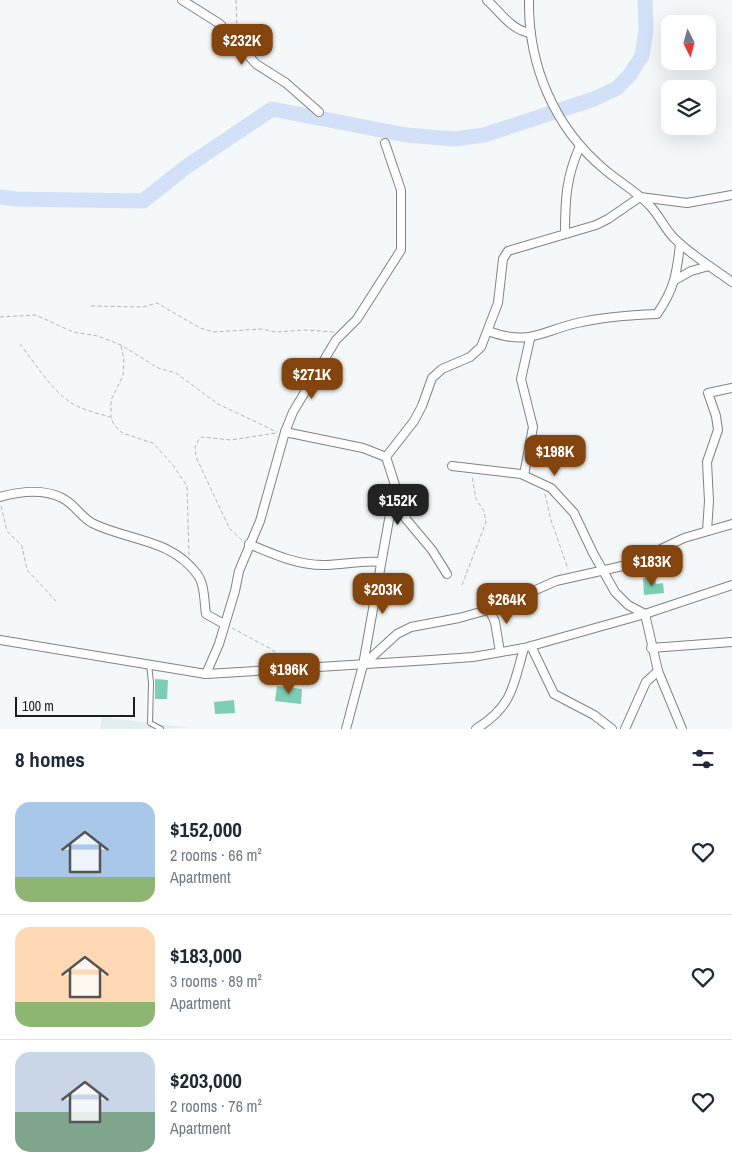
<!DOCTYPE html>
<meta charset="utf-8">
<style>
:root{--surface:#fff;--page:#f6f6f7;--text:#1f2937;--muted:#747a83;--line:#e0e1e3;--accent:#84440e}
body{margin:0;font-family:"Archivo Narrow",sans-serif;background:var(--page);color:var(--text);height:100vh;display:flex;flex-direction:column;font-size:19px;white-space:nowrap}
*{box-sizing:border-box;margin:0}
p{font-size:16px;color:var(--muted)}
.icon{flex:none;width:28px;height:28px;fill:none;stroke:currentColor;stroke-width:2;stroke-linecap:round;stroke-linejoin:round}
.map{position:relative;height:729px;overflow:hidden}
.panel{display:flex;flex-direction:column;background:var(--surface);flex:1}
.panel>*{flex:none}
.needle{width:32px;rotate:174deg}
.buttons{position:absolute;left:661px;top:15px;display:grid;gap:10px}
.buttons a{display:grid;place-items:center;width:55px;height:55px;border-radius:10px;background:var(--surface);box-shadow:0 5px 20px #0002;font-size:25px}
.scale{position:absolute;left:15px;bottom:12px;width:120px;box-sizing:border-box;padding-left:5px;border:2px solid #1c1e1e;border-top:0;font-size:14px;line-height:18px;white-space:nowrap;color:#1c1e1e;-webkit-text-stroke:4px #f4f8f9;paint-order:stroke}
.price{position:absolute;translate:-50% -42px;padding:0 11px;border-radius:10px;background:var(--accent);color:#fff;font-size:16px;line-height:32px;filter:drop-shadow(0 1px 2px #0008)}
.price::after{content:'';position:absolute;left:50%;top:30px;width:15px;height:11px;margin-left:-8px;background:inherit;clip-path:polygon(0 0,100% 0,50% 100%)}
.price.active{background:#222;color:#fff}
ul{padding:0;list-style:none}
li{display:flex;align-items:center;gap:15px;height:125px;padding:0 15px}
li+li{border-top:1px solid var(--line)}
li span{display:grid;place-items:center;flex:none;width:140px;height:100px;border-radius:15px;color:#555}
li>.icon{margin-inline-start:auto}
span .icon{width:60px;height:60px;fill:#fffc;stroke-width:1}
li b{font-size:21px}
h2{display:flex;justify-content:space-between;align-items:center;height:60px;padding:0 15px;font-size:21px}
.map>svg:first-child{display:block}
</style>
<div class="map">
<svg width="732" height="729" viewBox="0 0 732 729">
<rect width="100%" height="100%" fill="#f4f8f9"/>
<!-- built -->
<polygon fill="#e1eff0" points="102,717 191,728 100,729"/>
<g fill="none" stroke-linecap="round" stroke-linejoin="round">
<!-- river -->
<polyline stroke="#d2e0f8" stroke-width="15" points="0,197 15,199 143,201 186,167 272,109 406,135 455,139 484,135 594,99 617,88 629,76 642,56 646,30 645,0"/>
</g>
<!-- building -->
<g fill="#7ccfb6">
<polygon points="655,577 656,584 663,583 664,593 644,595 643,578"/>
<polygon points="155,679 168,680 167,699 155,699"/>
<polygon points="277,686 302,689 301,704 275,701"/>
<polygon points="234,700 235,713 215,714 214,702"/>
</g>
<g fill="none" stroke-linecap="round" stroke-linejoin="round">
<defs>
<polyline id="service" points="149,664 151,683 150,723 161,729"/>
<g id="minor">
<polyline points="182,0 220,24 256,64 286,83 319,112"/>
<path d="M 487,0 C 500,12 512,31 531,33"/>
<path d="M 529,0 C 528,65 554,127 604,169 C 619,182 638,192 651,207 C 660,217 665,229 674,238 C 691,255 713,268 732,282"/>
<path d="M 565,234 C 565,200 566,177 580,146"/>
<polyline points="675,280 691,271 709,266"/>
<path d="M 488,331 C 529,346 539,332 577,323 C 603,317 630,315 657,314 C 674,290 677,273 680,244"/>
<polyline points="285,432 363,448 386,457 406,519 432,550 447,574"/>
<polyline points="386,457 414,421 422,406 432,378 442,369 470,357 481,347 498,303 503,259 508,251 596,225 608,219 640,197 687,203 732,195"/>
<polyline points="452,466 521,474 551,488 574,513 593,553 615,592 628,605 645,614 658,671 682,729"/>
<polyline points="524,475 533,427 521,379 530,339"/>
<path d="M 0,497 C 18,492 42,489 60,497 C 73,502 80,516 92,523 C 128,541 170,538 197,574 C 205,584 204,602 206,614 L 224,624"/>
<polyline points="707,531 709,501 707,462 718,430 716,416 708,393 732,388"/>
<path d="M 249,544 C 273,554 297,565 323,565 C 343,565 362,560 381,562"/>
<polyline points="489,609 495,622 500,652"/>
<polyline points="0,640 206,674 431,660 473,657 524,648 645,614 732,585"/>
<polyline points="531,646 554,694 594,715 612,729"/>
<polyline points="651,648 732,642"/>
<polyline points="363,665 397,634 411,627 459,618 495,608 556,581 627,565 684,538 732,524"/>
<polyline points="206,674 219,644 235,591 239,571 260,521 285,432 293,412 336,340 357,319 401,250 401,190 385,143"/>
<polyline points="346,729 363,665 395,486"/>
<path d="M 476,729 C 513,706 513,686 524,648"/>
<polyline points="625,729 646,682 658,671"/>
</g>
</defs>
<!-- service casing -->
<use href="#service" stroke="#7f8384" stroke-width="6"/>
<!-- minor casing -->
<use href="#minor" stroke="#7f8384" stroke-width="10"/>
<!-- path -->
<g stroke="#b3b6b7" stroke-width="1" stroke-dasharray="4 2.5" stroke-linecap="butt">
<polyline points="236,0 237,30"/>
<polyline points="91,306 143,307 157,303 200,328 214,332 261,329 276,332 305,330 334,332"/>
<polyline points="0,317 36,315 73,332 98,336 121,345 158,368 176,373 218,404 277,432"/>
<path d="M 20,344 C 34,362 56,397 77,406 C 87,411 100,414 110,417"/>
<polyline points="121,346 124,360 123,376 111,400 111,417 114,425 122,433 153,443 173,465 187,486 189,555"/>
<polyline points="545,494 551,520 568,569"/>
<polyline points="1,506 7,531 22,546 27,570 56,601"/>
<polyline points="242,540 230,529 225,519 196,457 195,447 199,439 202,437 231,440 276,433"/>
<polyline points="462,585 486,522 484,511 476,499 472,476"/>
<polyline points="232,628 271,649 286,661"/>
</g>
<!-- service -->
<use href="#service" stroke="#fff" stroke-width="4"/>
<!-- minor -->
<use href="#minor" stroke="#fff" stroke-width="8"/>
</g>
</svg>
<div class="buttons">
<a><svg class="needle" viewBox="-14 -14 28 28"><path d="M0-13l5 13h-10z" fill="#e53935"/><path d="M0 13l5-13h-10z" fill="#747a83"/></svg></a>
<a><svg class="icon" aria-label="layers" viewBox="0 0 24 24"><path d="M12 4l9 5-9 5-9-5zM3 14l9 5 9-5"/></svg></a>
</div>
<div class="scale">100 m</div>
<b class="price" style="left:242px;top:66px">$232K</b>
<b class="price" style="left:312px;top:400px">$271K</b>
<b class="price" style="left:555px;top:477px">$198K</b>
<b class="price active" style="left:398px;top:526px">$152K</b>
<b class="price" style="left:652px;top:587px">$183K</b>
<b class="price" style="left:383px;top:615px">$203K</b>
<b class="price" style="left:507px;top:625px">$264K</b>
<b class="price" style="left:289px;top:695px">$196K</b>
</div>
<section class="panel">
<h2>8 homes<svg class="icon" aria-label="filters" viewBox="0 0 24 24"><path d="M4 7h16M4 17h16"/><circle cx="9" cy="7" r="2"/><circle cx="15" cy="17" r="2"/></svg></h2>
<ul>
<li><span style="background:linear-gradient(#a9c7e8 75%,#8fb573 0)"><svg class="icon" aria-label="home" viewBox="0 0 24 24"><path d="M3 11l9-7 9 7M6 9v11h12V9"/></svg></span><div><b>$152,000</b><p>2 rooms · 66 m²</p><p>Apartment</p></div><svg class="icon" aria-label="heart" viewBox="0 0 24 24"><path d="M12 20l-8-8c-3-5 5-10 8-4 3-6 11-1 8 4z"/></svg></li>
<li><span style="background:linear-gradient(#ffd9b3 75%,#8fb573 0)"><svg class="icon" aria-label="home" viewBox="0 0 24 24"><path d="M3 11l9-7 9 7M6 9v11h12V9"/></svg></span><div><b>$183,000</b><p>3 rooms · 89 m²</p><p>Apartment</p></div><svg class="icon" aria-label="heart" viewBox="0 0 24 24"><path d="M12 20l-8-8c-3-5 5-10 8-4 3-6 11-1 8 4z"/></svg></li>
<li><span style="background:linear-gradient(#c9d6e8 60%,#7fa58c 0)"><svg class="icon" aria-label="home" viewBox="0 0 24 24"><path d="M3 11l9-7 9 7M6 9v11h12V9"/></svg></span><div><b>$203,000</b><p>2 rooms · 76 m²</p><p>Apartment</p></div><svg class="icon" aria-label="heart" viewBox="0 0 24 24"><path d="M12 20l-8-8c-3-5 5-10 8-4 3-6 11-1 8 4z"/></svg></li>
</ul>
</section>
